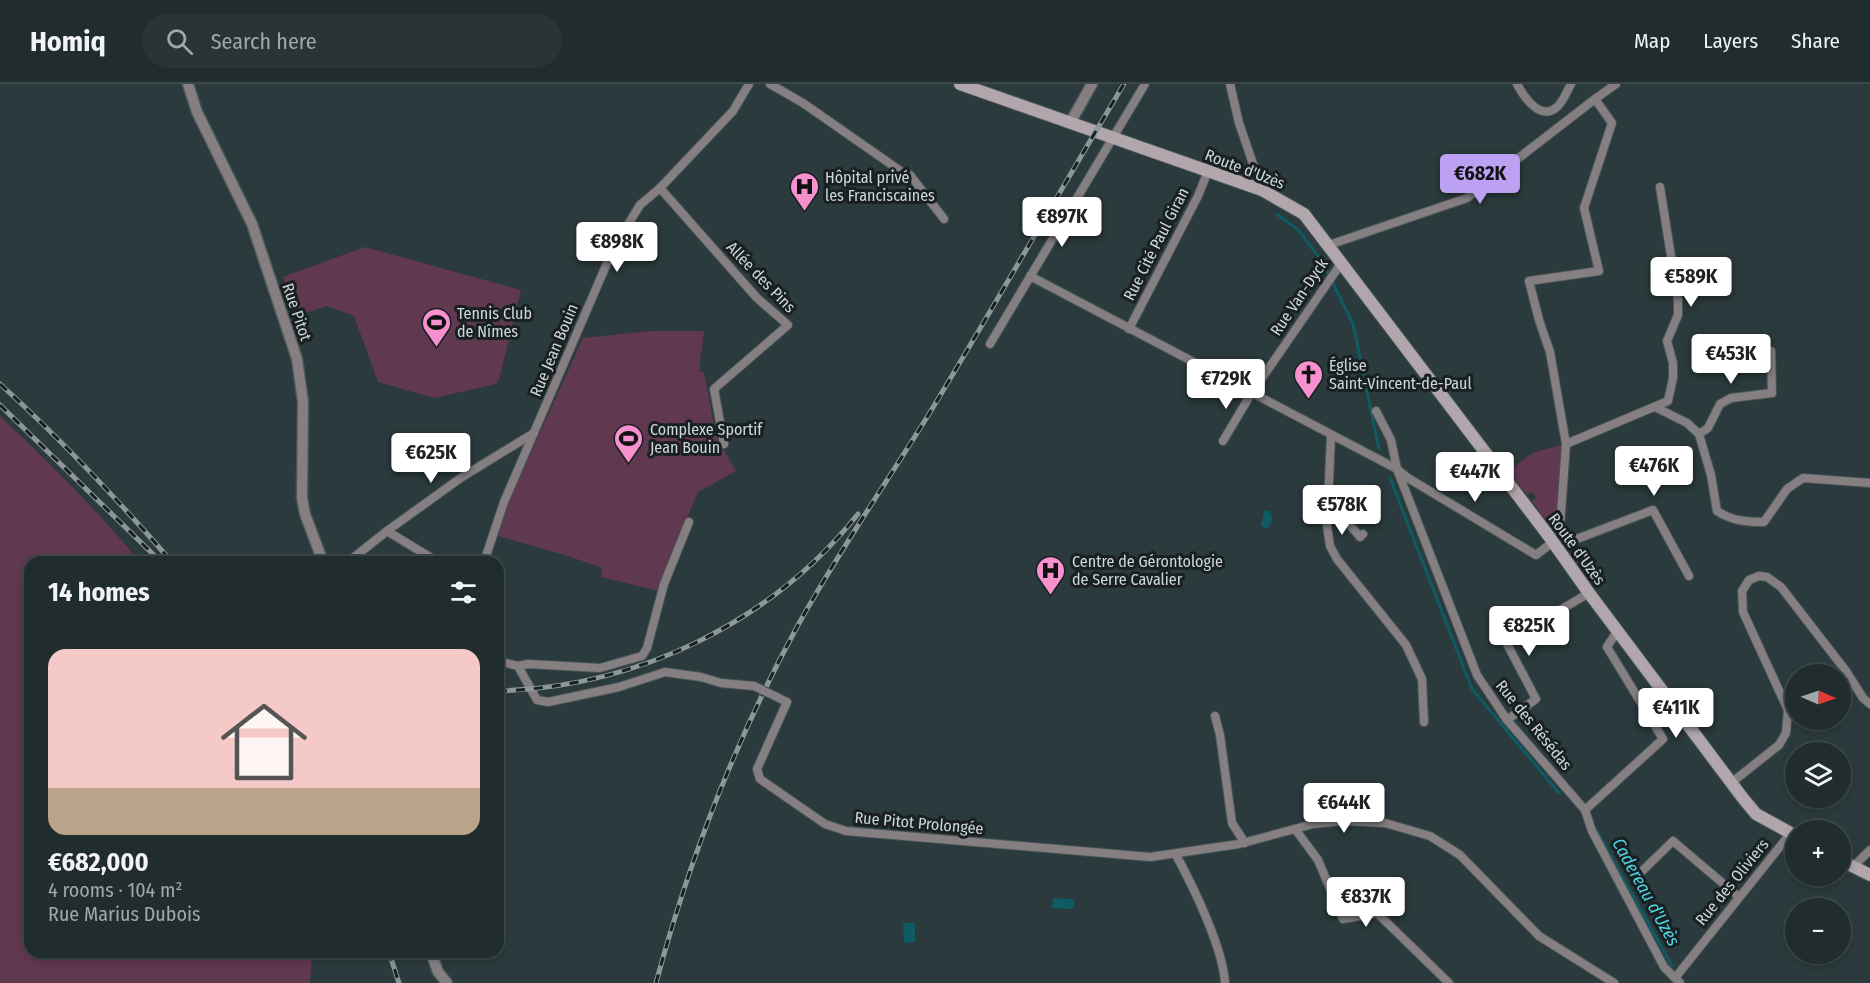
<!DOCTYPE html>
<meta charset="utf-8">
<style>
:root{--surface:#202c2d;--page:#283435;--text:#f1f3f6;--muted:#a2a7aa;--line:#3d4849;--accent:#bca0f2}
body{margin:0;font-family:"Fira Sans Condensed",sans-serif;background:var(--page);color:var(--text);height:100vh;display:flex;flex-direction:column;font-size:22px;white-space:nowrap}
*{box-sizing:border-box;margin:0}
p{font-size:20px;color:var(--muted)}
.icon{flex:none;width:33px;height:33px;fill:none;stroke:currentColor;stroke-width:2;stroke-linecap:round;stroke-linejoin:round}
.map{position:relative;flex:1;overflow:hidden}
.drawer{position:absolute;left:24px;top:472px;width:480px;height:402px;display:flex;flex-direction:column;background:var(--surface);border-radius:18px;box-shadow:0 3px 9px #0003,0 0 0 2px var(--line)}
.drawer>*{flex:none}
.needle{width:39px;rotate:92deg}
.controls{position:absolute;left:1785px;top:580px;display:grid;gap:12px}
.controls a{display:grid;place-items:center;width:66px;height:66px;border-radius:50%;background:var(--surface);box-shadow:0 3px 9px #0003,0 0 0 2px var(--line);font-size:30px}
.price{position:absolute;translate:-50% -51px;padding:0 14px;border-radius:6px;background:#fff;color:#222;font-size:20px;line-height:39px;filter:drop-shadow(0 2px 3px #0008)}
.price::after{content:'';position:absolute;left:50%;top:36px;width:18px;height:14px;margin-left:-9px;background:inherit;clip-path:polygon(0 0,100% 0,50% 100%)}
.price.active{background:var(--accent);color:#111}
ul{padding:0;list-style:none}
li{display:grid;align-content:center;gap:12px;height:318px;padding:0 24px}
li span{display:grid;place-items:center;height:186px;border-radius:18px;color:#555}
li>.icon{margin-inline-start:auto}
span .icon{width:108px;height:108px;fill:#fffc;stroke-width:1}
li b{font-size:26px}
h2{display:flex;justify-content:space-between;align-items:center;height:72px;padding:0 24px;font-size:26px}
header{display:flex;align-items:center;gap:36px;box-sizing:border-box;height:84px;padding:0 30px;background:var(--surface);border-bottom:2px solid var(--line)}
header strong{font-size:28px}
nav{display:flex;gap:33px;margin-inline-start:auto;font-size:21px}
.search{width:420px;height:54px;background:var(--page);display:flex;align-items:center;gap:15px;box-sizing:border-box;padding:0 21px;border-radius:33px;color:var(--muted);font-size:22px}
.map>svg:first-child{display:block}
</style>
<header>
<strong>Homiq</strong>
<div class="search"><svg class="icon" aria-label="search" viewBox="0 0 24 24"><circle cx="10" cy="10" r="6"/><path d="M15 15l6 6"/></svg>Search here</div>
<nav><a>Map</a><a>Layers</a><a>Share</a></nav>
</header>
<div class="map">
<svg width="1870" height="899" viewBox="0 0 1870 899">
<rect width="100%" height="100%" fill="#2b3a3c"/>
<!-- green -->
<g fill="#603850">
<polygon points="365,163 521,206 499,296 496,300 434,314 378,298 354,232 327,222 295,232 283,193"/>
<path d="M 651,247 L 704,247 L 699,287 L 704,288 L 716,352 L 736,387 L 698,408 C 684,442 669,472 659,507 L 601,493 L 602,484 L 568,472 L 498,452 L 503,430 L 583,254 Z"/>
<path d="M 0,332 C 50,379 97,426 140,478 L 30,478 L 30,868 L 312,869 L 310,899 L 0,899 Z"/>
<polygon points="1561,361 1558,434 1546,437 1532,417 1536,414 1532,408 1527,411 1509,387 1532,369"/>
</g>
<!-- water -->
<g fill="#0f5b63">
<polygon points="1264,427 1269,427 1272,433 1271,440 1266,445 1261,441"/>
<polygon points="1053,814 1073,815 1075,821 1072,825 1052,824"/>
<polygon points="903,839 915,839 915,858 904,859"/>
</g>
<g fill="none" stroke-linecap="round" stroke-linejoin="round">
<!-- stream -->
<g stroke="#0f5b63" stroke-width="3">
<polyline points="1277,130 1298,146 1322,177 1353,240 1379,365"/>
<polyline points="1390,394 1472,605 1559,709"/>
<polyline points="1597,747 1672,882"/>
</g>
<defs>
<g id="minor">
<polyline points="770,0 803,19 902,88 910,91 944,135"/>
<polyline points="1230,0 1239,39 1262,106"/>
<path d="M 1517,0 C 1524,13 1541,39 1558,22 C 1564,16 1567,7 1571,0"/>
<polyline points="660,104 757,214 788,241 714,305 724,360"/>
<polyline points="1329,161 1467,114 1595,15"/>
<polyline points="1030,192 1397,385 1408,394 1536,471 1553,458"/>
<polyline points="1129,245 1198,112 1208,87"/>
<polyline points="990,260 1145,0"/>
<path d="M 1655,323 L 1687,339 L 1699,350 L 1711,391 L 1717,427 C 1732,437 1747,438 1764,438 L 1787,405 L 1803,394 L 1870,399"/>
<polyline points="1376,327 1391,356 1397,385 1477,591 1507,636 1585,726 1592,747 1664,883 1680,899"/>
<polyline points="1699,350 1708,344 1720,320 1731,314 1772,309 1771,267"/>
<polyline points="1331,351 1327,442 1330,462 1337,475 1406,561 1422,595 1424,638"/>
<polyline points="1223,357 1251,310 1342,178"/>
<polyline points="1566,360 1668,317 1673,294 1673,279 1667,257 1678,231 1678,216 1660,103"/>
<polyline points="1328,415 1360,453 1363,450"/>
<polyline points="387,447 438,478"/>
<polyline points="1568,454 1560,443 1566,360 1550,268 1539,236 1529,197 1599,187 1584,124 1612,39 1595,15 1616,0"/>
<polyline points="1568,454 1574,456 1653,426 1689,492"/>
<polyline points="348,478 387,447 462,393 534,349"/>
<polyline points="484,478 504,418 614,163 640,121 660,104 733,27 749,0"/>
<polyline points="498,577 518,582 537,616 548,618 619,603 665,588 701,593 721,599 754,602"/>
<polyline points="518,582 528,580 600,584 642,572 647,564 664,500 689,438"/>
<polyline points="777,613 787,618 757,685 760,695 825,740 846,747 1150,773 1239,760 1313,740 1344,737 1385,739 1430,752 1460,771 1539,852 1614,899"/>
<polyline points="1215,632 1220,651 1232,739 1245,759"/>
<polyline points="1507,636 1536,615 1506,558 1589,509"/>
<polyline points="1731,699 1779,661 1786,649 1788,626 1743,528 1742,507 1749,496 1759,492 1767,493 1781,503 1846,587 1863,614 1870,620"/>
<polyline points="1585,726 1663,655 1607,563 1618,546"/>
<polyline points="1295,745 1318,776 1343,835 1377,829 1449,899"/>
<path d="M 1176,771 C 1193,802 1223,864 1225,899"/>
<polyline points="1853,783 1870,766"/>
<polyline points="1636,793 1673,757 1739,813"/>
<polyline points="1675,894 1790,750"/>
</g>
<g id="tertiary">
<polyline points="188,0 197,28 252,140 297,275 303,318 302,414 305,430 323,478"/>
<polyline points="1070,39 1092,0"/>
<polyline points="431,868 438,888 447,899"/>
</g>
<g id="secondary">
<polyline points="960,0 1262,106 1304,130 1548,451 1589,509 1742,713 1756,730 1796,752"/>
<polyline points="1840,776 1870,791"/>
</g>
</defs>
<!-- minor casing -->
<use href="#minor" stroke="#495658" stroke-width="10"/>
<!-- tertiary casing -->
<use href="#tertiary" stroke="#495658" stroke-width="13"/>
<!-- secondary casing -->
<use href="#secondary" stroke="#495658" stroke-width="14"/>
<!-- minor -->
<use href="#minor" stroke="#857f82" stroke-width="8"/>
<!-- tertiary -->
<use href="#tertiary" stroke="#857f82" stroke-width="10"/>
<!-- secondary -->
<use href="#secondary" stroke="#b0a6ac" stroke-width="12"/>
<defs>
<g id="rail">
<path d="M 0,300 C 62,356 118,416 172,478"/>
<polyline points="0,321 161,478"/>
<path d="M 498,607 C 637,603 771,539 858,430"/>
<polyline points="389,868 399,899"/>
<path d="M 656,899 C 689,776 736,655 797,543 C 837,470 885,401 929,330 C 995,221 1058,110 1124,0"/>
</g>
</defs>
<!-- rail casing -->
<use href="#rail" stroke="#8c9799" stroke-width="5"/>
<!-- rail -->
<use href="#rail" stroke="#192021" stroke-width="3" stroke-dasharray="9" stroke-linecap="butt"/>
<defs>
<polyline id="minor-bridge" points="754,602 777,613"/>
</defs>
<!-- minor-bridge casing -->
<use href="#minor-bridge" stroke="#495658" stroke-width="10" stroke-linecap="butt"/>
<!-- minor-bridge -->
<use href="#minor-bridge" stroke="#857f82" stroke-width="8"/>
</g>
<!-- icons -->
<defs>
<symbol id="hospital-pin" viewBox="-11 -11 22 30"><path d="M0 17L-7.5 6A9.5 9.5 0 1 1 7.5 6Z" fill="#f790ce" stroke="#192021"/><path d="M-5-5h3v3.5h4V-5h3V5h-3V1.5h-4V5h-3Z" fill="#111"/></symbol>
<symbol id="stadium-pin" viewBox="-11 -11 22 30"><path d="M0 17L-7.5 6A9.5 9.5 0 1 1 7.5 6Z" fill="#f790ce" stroke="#192021"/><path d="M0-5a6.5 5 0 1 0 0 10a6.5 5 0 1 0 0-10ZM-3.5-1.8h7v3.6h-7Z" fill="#111"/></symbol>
<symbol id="church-pin" viewBox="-11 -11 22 30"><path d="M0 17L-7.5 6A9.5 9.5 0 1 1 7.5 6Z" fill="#f790ce" stroke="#192021"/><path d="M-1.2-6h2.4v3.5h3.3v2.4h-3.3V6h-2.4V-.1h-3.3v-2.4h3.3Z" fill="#111"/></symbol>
</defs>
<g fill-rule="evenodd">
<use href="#hospital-pin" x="788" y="86" width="33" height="45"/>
<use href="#stadium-pin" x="420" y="222" width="33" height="45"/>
<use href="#church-pin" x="1292" y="274" width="33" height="45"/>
<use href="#stadium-pin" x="612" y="338" width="33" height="45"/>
<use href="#hospital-pin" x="1034" y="470" width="33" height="45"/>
</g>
<g text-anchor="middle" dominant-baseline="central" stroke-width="6" stroke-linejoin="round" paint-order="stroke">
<!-- street labels -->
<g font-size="16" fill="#cfd8d9" stroke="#192021">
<text transform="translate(1245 85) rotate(21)">Route d'Uzès</text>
<text transform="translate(1156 160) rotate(-63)">Rue Cité Paul Giran</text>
<text transform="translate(761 193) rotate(46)">Allée des Pins</text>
<text transform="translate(1299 213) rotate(-56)">Rue Van-Dyck</text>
<text transform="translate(297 228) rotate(71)">Rue Pitot</text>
<text transform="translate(554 266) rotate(-67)">Rue Jean Bouin</text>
<text transform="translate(1577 465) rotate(54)">Route d'Uzès</text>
<text transform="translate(1534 641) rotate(51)">Rue des Résédas</text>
<text transform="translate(919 739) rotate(5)">Rue Pitot Prolongée</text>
<text transform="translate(1732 798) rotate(-51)">Rue des Oliviers</text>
</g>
<!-- poi labels -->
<g font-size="16" fill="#cfd8d9" stroke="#192021" text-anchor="start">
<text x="825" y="93">Hôpital privé<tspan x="825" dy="18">les Franciscaines</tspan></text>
<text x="457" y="229">Tennis Club<tspan x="457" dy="18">de Nîmes</tspan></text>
<text x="1329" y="281">Église<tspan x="1329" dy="18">Saint-Vincent-de-Paul</tspan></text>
<text x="650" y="345">Complexe Sportif<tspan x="650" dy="18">Jean Bouin</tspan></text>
<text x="1072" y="477">Centre de Gérontologie<tspan x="1072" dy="18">de Serre Cavalier</tspan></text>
</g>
<!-- water labels -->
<g font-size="18" font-style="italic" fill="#4ed5e4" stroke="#192021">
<text transform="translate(1646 808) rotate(61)">Cadereau d'Uzès</text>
</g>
</g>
</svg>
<div class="controls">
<a><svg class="needle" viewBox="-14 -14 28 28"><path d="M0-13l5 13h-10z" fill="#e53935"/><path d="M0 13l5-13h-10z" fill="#a2a7aa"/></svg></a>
<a><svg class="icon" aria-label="layers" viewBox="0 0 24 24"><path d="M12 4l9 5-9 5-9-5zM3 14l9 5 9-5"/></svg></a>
<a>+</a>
<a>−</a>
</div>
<b class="price active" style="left:1480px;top:121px">€682K</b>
<b class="price" style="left:1062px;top:164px">€897K</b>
<b class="price" style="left:617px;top:189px">€898K</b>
<b class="price" style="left:1691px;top:224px">€589K</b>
<b class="price" style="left:1731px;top:301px">€453K</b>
<b class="price" style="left:1226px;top:326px">€729K</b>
<b class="price" style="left:431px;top:400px">€625K</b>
<b class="price" style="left:1654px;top:413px">€476K</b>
<b class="price" style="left:1475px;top:419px">€447K</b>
<b class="price" style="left:1342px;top:452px">€578K</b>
<b class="price" style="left:1529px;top:573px">€825K</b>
<b class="price" style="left:1676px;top:655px">€411K</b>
<b class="price" style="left:1344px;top:750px">€644K</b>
<b class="price" style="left:1366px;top:844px">€837K</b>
<section class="drawer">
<h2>14 homes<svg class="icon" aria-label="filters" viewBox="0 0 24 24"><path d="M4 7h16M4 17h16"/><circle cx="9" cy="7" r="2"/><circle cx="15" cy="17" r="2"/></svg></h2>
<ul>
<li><span style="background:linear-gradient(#f6c9c9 75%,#b9a48a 0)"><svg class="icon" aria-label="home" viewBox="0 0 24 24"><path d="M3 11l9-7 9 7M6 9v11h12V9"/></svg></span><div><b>€682,000</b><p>4 rooms · 104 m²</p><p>Rue Marius Dubois</p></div></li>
</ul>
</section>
</div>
